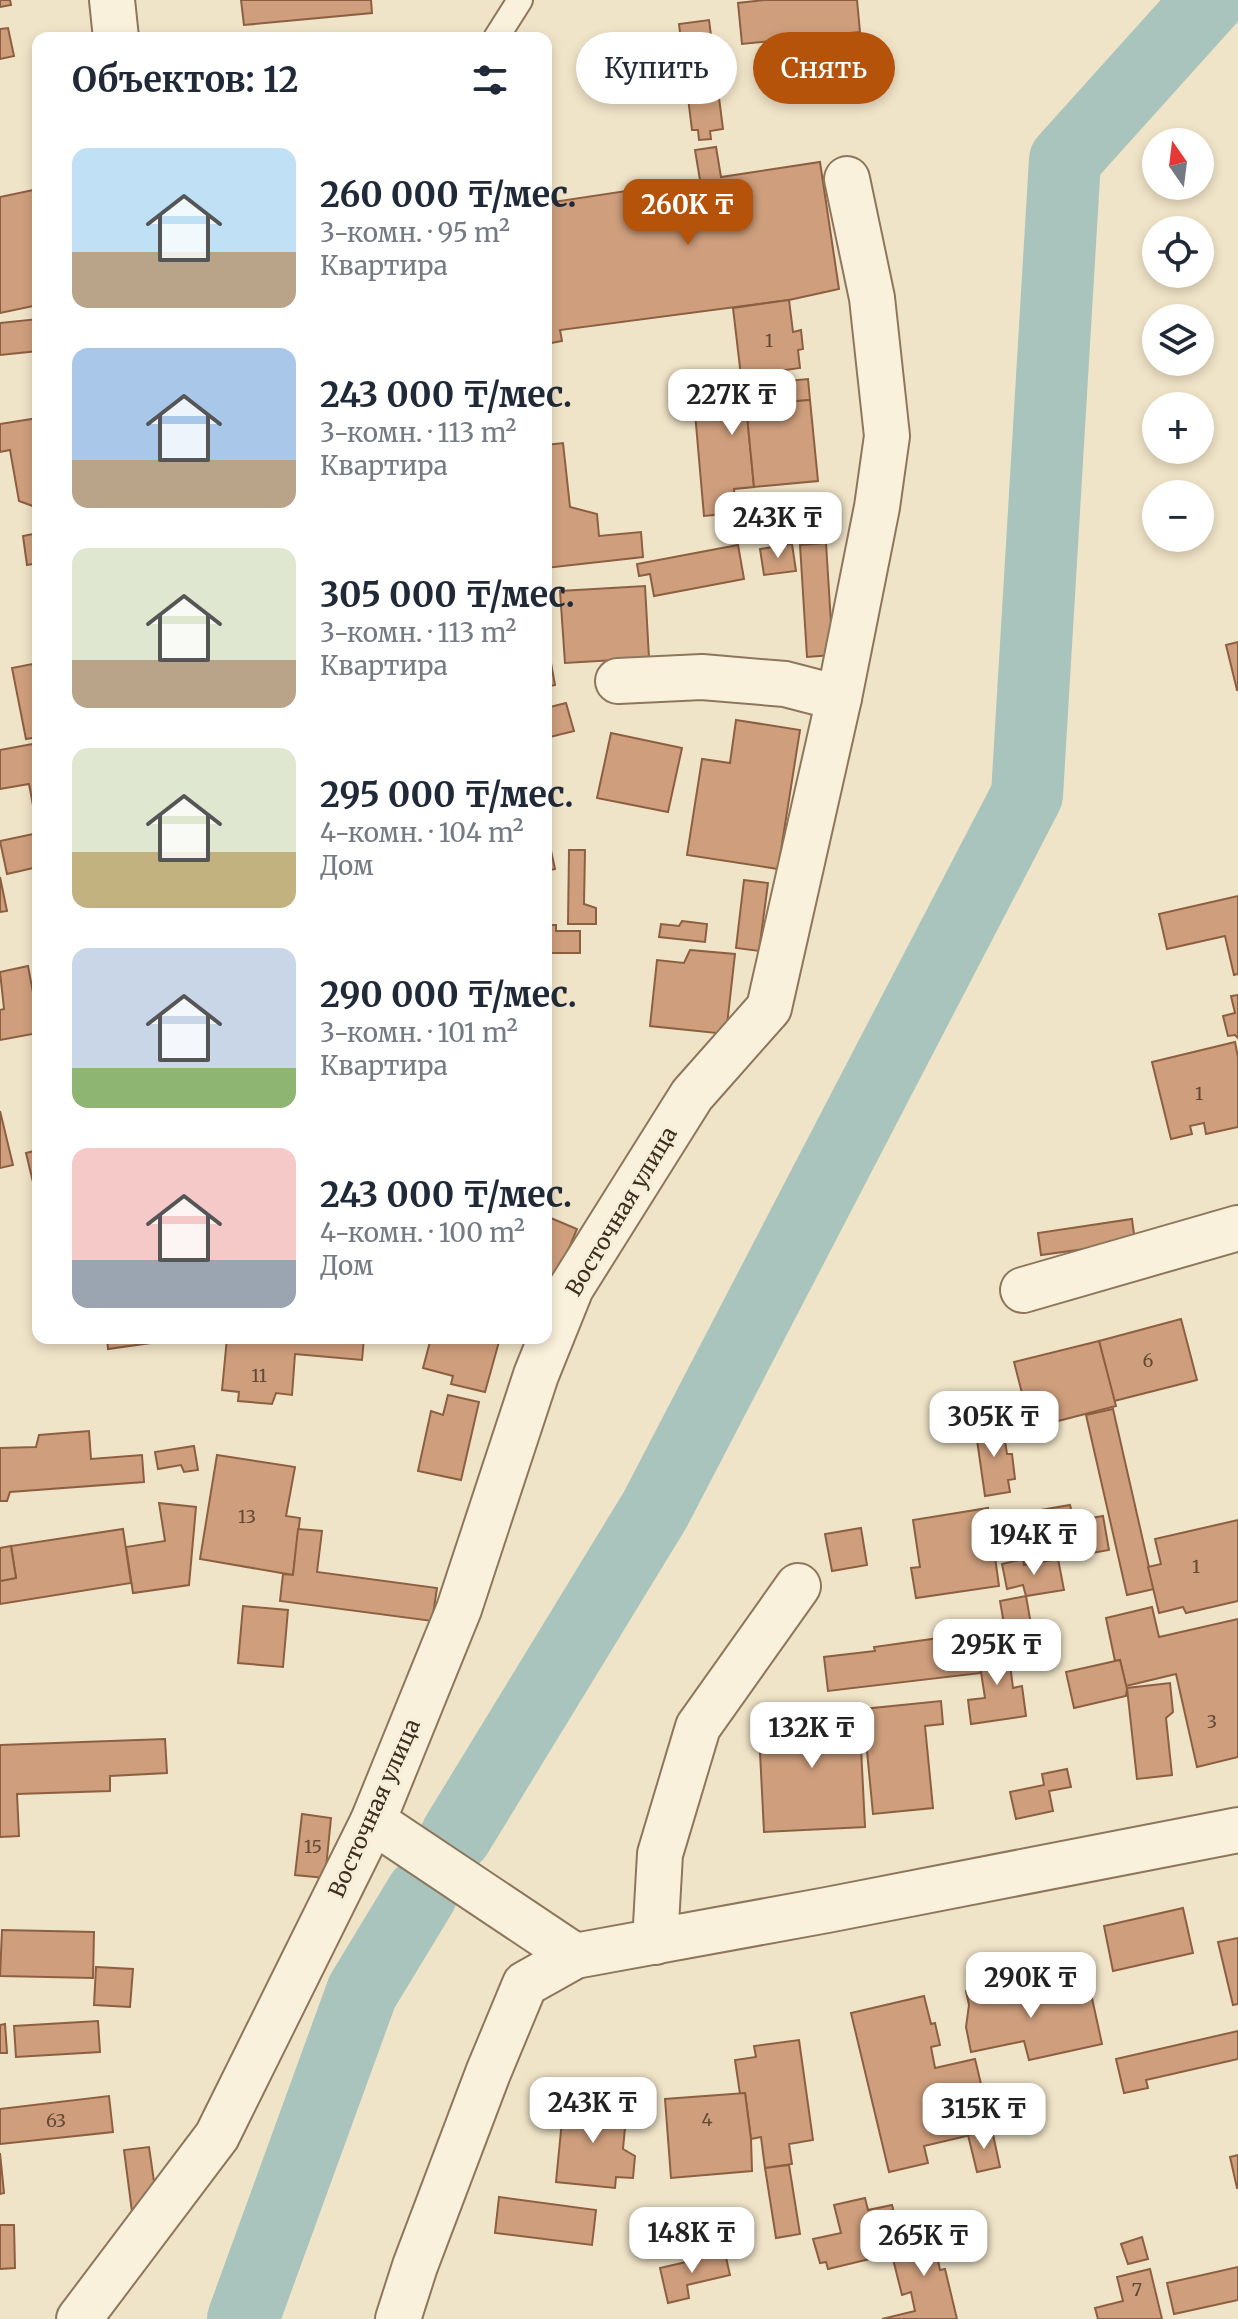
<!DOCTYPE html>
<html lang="ru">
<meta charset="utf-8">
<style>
:root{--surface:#fff;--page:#f6f6f7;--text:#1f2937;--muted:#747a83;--accent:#b45309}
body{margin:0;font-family:Merriweather,serif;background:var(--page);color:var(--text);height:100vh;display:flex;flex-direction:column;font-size:30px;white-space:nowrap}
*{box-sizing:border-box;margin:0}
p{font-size:26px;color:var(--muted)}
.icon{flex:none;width:44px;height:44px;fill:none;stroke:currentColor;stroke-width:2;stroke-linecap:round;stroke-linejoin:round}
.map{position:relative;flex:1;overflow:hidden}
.details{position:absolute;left:32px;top:32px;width:520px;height:1312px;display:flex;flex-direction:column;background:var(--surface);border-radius:16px;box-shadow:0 4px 12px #0003}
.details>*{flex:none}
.guide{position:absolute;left:576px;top:32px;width:542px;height:72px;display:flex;gap:16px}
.needle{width:52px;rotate:346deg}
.fabs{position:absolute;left:1142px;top:128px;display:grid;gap:16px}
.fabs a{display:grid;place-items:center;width:72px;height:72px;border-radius:50%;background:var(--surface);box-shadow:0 4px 12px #0003;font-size:40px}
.price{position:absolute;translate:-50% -68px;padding:0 18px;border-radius:16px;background:#fff;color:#222;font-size:26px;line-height:52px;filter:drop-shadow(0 2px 4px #0008)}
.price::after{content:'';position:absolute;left:50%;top:48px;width:24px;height:18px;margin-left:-12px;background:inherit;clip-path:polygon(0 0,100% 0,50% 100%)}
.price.selected{background:var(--accent);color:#fff}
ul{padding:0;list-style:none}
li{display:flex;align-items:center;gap:24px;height:200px;padding:0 40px}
li span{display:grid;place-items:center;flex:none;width:224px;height:160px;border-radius:16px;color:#555}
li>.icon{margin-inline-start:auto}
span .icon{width:96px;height:96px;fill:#fffc;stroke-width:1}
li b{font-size:34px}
h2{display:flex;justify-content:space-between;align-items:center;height:96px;padding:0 40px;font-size:34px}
.pill{padding:0 28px;border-radius:36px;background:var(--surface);box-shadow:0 4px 12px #0003;font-size:28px;line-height:72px}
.pill.selected{background:var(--accent);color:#fff}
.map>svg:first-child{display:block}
</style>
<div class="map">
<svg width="1238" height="2319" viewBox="0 0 1238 2319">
<rect width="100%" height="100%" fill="#f0e4c8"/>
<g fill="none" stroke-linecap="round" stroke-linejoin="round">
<!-- river -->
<g stroke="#a9c4bc" stroke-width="72">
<polyline points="456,1836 655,1510 1027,795 1065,160 1209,0"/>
<polyline points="243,2319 362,1992 422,1893"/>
</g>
</g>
<!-- building -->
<g fill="#cf9f7d" stroke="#8d5f41" stroke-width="2">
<polygon points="0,0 10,0 11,5 0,7"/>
<polygon points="241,0 371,0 372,13 244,25"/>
<polygon points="764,0 857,0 860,32 742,44 738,3"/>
<polygon points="709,20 723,129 710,131 711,139 699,140 698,130 692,130 679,24"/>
<polygon points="8,28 14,56 0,59 0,29"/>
<polygon points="716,147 721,177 820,162 839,289 789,300 560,330 562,341 546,344 546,203 700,180 695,150"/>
<polygon points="38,189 38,305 0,313 0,197"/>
<polygon points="789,300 793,332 801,330 803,349 798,350 800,368 741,376 733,308"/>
<polygon points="38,319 38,351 0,355 0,323"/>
<polygon points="808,379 810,400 746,405 754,487 734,489 736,513 704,516 693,390"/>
<polygon points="810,400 818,481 754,487 746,405"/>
<polygon points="38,418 38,508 19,501 10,450 0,452 0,424"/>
<polygon points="563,443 570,507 597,514 599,536 641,532 643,557 546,568 546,445"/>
<polygon points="38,533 38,563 27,565 23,536"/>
<polygon points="826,543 833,655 807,657 800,545"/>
<polygon points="792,544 796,571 764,575 760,549"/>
<polygon points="738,545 744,579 654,596 650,574 639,576 637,564"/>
<polygon points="645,586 649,658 565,663 560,591"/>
<polygon points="1238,642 1238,690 1237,690 1226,645"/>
<polygon points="549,652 555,685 546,687 546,653"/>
<polygon points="38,663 38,737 26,739 12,668"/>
<polygon points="566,703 574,731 546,738 546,708"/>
<polygon points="736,720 800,730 778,869 687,855 702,759 730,763"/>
<polygon points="611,733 682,748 668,812 597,798"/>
<polygon points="38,743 38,816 35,816 29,784 0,789 0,750"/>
<polygon points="38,833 38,867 7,874 0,841"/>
<polygon points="550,846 555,869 546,871 546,847"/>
<polygon points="569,850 585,850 584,904 596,908 596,924 568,924"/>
<polygon points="0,877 7,911 0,912"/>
<polygon points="744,880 768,883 759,951 736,948"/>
<polygon points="1238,896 1238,974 1234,975 1225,936 1167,949 1159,914"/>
<polygon points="682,921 707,924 705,942 659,937 661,924 679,926"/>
<polygon points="546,925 556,925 556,931 580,931 580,953 549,953 546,958"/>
<polygon points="690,950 735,954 726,1034 650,1026 657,960 684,963"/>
<polygon points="28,966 35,1003 38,1002 38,1033 0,1040 0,1010 4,1009 0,972"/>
<polygon points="1238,995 1238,1038 1235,1035 1228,1036 1223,1016 1235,1013 1231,996"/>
<polygon points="1235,1042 1238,1057 1238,1127 1206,1134 1204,1123 1190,1126 1192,1134 1171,1139 1152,1062"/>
<polygon points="0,1111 13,1165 0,1168"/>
<polygon points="38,1150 38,1181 33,1182 26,1153"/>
<polygon points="546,1216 577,1229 546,1304"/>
<polygon points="1132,1219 1135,1242 1041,1255 1038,1233"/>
<polygon points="1181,1319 1197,1380 1114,1401 1099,1341"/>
<polygon points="107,1338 186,1338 108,1349"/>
<polygon points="227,1338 364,1338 362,1360 295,1354 292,1395 276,1393 272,1404 238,1401 239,1392 222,1390"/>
<polygon points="431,1338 500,1338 485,1392 451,1384 453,1376 423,1368"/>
<polygon points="1099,1341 1116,1406 1031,1428 1014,1362"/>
<polygon points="448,1395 479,1402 461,1480 418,1471 431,1411 443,1415"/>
<polygon points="1113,1409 1154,1589 1127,1595 1086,1415"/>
<polygon points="1002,1422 1007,1454 1012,1454 1015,1479 1008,1480 1010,1492 985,1496 975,1426"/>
<polygon points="89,1431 91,1459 142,1455 144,1482 10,1492 7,1501 0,1501 0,1448 36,1447 39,1435"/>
<polygon points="194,1446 198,1470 184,1472 181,1465 158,1469 155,1452"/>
<polygon points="217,1455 295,1467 286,1516 300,1518 293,1575 200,1559"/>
<polygon points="159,1503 196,1507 189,1585 133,1593 126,1547 165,1541"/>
<polygon points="1070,1505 1074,1521 1103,1516 1109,1550 1024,1565 1018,1530 1025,1529 1023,1513"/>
<polygon points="988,1508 993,1542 1003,1540 1006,1555 995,1557 999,1586 916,1598 911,1568 920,1567 913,1520"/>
<polygon points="1238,1520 1238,1601 1186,1613 1183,1607 1159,1613 1148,1567 1161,1564 1155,1539"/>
<polygon points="861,1528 867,1565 832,1571 825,1534"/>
<polygon points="123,1529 131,1583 0,1604 0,1581 16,1578 11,1546"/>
<polygon points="298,1529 322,1531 317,1572 437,1588 432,1621 280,1601 283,1574 293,1575"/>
<polygon points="11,1546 16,1578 0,1581 0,1548"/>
<polygon points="1023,1559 1024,1565 1058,1559 1064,1590 1026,1596 1023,1585 1007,1589 1002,1564"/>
<polygon points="1026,1596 1033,1636 1007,1641 1000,1601"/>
<polygon points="243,1606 288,1610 283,1667 238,1663"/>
<polygon points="1152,1607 1159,1637 1238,1619 1238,1757 1197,1767 1176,1674 1126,1686 1120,1660 1115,1661 1106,1618"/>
<polygon points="968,1634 969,1646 977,1646 981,1673 828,1691 824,1657 875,1651 874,1647"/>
<polygon points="1007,1641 1013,1688 1022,1686 1026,1716 971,1724 968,1700 985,1698 977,1646"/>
<polygon points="1120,1660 1127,1689 1126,1696 1074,1708 1066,1672"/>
<polygon points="1170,1683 1173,1712 1166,1718 1172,1775 1137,1779 1127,1688"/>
<polygon points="941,1701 943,1724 925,1726 933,1808 873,1814 863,1709"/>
<polygon points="859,1708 865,1827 764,1832 758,1713"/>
<polygon points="165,1739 167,1773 110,1776 110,1791 17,1794 19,1836 0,1837 0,1745"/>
<polygon points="1067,1769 1071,1787 1049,1791 1053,1811 1016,1819 1010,1792 1044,1785 1042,1774"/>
<polygon points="302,1814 331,1818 325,1878 295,1875"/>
<polygon points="1183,1908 1193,1953 1113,1971 1104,1926"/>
<polygon points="2,1930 94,1932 93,1978 0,1976"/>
<polygon points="1238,1938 1238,2004 1233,2005 1218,1942"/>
<polygon points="96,1967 133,1969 130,2007 94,2005"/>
<polygon points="1028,1977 1033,2002 1090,1989 1102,2044 1029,2060 1024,2041 971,2052 966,2027 969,2005 966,1991"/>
<polygon points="924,1996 931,2024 935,2023 940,2045 931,2047 935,2068 975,2059 992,2130 924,2146 928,2163 889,2172 851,2013"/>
<polygon points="98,2021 100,2052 16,2057 14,2026"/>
<polygon points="5,2024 7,2053 0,2053 0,2025"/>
<polygon points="1238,2031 1238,2059 1146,2080 1148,2088 1124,2093 1116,2059"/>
<polygon points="799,2040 813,2140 789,2144 792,2164 765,2168 761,2137 751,2139 745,2093 740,2094 735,2060 756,2057 754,2046"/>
<polygon points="745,2093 751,2139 752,2171 671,2178 665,2099"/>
<polygon points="109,2096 113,2132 0,2144 0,2109"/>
<polygon points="564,2100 627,2106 623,2149 635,2156 633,2178 616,2177 615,2188 556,2182"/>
<polygon points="992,2130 1000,2167 977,2172 968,2135"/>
<polygon points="149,2147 158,2209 132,2212 124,2150"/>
<polygon points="0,2153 4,2193 0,2194"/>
<polygon points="1238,2155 1238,2188 1237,2188 1230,2157"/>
<polygon points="789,2165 800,2234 776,2238 765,2168"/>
<polygon points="499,2197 596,2210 592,2245 495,2233"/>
<polygon points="865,2198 868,2210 892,2205 903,2251 828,2269 826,2262 820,2263 813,2239 841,2233 834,2205"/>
<polygon points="930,2224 940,2270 945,2269 957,2319 882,2319 915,2311 911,2292 902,2295 893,2259 908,2256 902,2230"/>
<polygon points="0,2225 14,2225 15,2268 0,2269"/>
<polygon points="1142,2237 1148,2259 1128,2264 1121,2244"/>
<polygon points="725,2253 730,2275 687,2285 689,2298 668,2303 660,2268"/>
<polygon points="1238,2267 1238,2300 1174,2314 1167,2283"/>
<polygon points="1150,2269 1162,2319 1098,2319 1095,2308 1123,2301 1117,2277"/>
</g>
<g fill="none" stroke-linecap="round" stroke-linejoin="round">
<defs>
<polyline id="service" points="496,38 520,0"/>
<g id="minor">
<polyline points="112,0 116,38"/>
<polyline points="618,681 702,677 785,684 839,698"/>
<polyline points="1023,1290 1238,1228"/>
<polyline points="373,1821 575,1956"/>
<polyline points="655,1942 660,1854 698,1727 798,1586"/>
<polyline points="79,2319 217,2136 373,1821 459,1609 536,1375 571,1288 692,1095 769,1008 839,698 877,507 887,436 872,298 847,179"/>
<polyline points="398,2319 415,2266 488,2073 525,1984 575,1956 827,1910 1238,1830"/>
</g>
</defs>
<!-- service casing -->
<use href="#service" stroke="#8d765c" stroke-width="28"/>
<!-- minor casing -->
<use href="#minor" stroke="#8d765c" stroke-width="48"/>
<!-- service -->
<use href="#service" stroke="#faf1dc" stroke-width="24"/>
<!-- minor -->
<use href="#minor" stroke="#faf1dc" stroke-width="44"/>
</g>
<g text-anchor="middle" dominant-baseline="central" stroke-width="6" stroke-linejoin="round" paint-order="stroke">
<!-- number labels -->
<g font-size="18" fill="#624a37">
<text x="769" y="340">1</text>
<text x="1199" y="1093">1</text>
<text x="1148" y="1360">6</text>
<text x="259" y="1375">11</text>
<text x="247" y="1516">13</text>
<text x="1196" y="1566">1</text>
<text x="1212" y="1721">3</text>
<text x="313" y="1846">15</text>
<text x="707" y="2119">4</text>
<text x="56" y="2120">63</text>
<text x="1137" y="2289">7</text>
</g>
<!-- street labels -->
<g font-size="22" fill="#3d2e20" stroke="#f7eed8">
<text transform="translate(621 1211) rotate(-59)">Восточная улица</text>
<text transform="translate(374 1808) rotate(-66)">Восточная улица</text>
</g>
</g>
</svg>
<div class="fabs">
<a><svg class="needle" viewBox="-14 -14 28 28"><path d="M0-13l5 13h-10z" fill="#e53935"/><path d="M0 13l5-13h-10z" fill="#747a83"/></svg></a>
<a><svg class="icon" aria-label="locate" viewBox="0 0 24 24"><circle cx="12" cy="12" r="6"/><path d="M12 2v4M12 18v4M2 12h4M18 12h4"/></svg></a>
<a><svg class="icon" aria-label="layers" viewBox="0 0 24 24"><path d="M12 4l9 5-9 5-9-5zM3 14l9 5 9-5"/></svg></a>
<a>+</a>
<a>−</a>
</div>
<b class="price selected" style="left:688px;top:247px">260K ₸</b>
<b class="price" style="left:732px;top:437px">227K ₸</b>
<b class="price" style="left:778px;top:560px">243K ₸</b>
<b class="price" style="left:994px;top:1459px">305K ₸</b>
<b class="price" style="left:1034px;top:1577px">194K ₸</b>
<b class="price" style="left:997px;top:1687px">295K ₸</b>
<b class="price" style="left:812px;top:1770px">132K ₸</b>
<b class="price" style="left:1031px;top:2020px">290K ₸</b>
<b class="price" style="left:593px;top:2145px">243K ₸</b>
<b class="price" style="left:984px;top:2151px">315K ₸</b>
<b class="price" style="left:692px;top:2275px">148K ₸</b>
<b class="price" style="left:924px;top:2278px">265K ₸</b>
<div class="guide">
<a class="pill">Купить</a>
<a class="pill selected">Снять</a>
</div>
<section class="details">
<h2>Объектов: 12<svg class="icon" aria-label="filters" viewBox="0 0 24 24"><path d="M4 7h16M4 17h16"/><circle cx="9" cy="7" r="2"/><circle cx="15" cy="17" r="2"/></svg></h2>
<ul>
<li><span style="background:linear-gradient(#bfe0f5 65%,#b9a48a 0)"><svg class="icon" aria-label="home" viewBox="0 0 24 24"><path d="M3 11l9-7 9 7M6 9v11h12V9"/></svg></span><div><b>260 000 ₸/мес.</b><p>3-комн. · 95 m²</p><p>Квартира</p></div></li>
<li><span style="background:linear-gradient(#a9c7e8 70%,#b9a48a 0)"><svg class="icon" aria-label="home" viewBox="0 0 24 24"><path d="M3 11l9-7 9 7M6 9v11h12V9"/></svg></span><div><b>243 000 ₸/мес.</b><p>3-комн. · 113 m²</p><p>Квартира</p></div></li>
<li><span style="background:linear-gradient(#dfe7d0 70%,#b9a48a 0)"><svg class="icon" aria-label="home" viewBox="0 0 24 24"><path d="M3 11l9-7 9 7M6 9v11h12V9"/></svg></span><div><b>305 000 ₸/мес.</b><p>3-комн. · 113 m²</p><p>Квартира</p></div></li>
<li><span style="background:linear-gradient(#dfe7d0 65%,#c2b280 0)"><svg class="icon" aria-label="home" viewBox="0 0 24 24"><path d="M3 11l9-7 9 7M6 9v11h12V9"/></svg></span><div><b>295 000 ₸/мес.</b><p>4-комн. · 104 m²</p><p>Дом</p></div></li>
<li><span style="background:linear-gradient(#c9d6e8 75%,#8fb573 0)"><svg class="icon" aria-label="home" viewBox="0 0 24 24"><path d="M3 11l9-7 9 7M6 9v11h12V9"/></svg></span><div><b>290 000 ₸/мес.</b><p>3-комн. · 101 m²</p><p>Квартира</p></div></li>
<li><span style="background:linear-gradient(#f6c9c9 70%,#9aa5b1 0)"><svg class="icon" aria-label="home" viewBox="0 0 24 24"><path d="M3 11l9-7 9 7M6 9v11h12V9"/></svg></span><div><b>243 000 ₸/мес.</b><p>4-комн. · 100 m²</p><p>Дом</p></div></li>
</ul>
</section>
</div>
